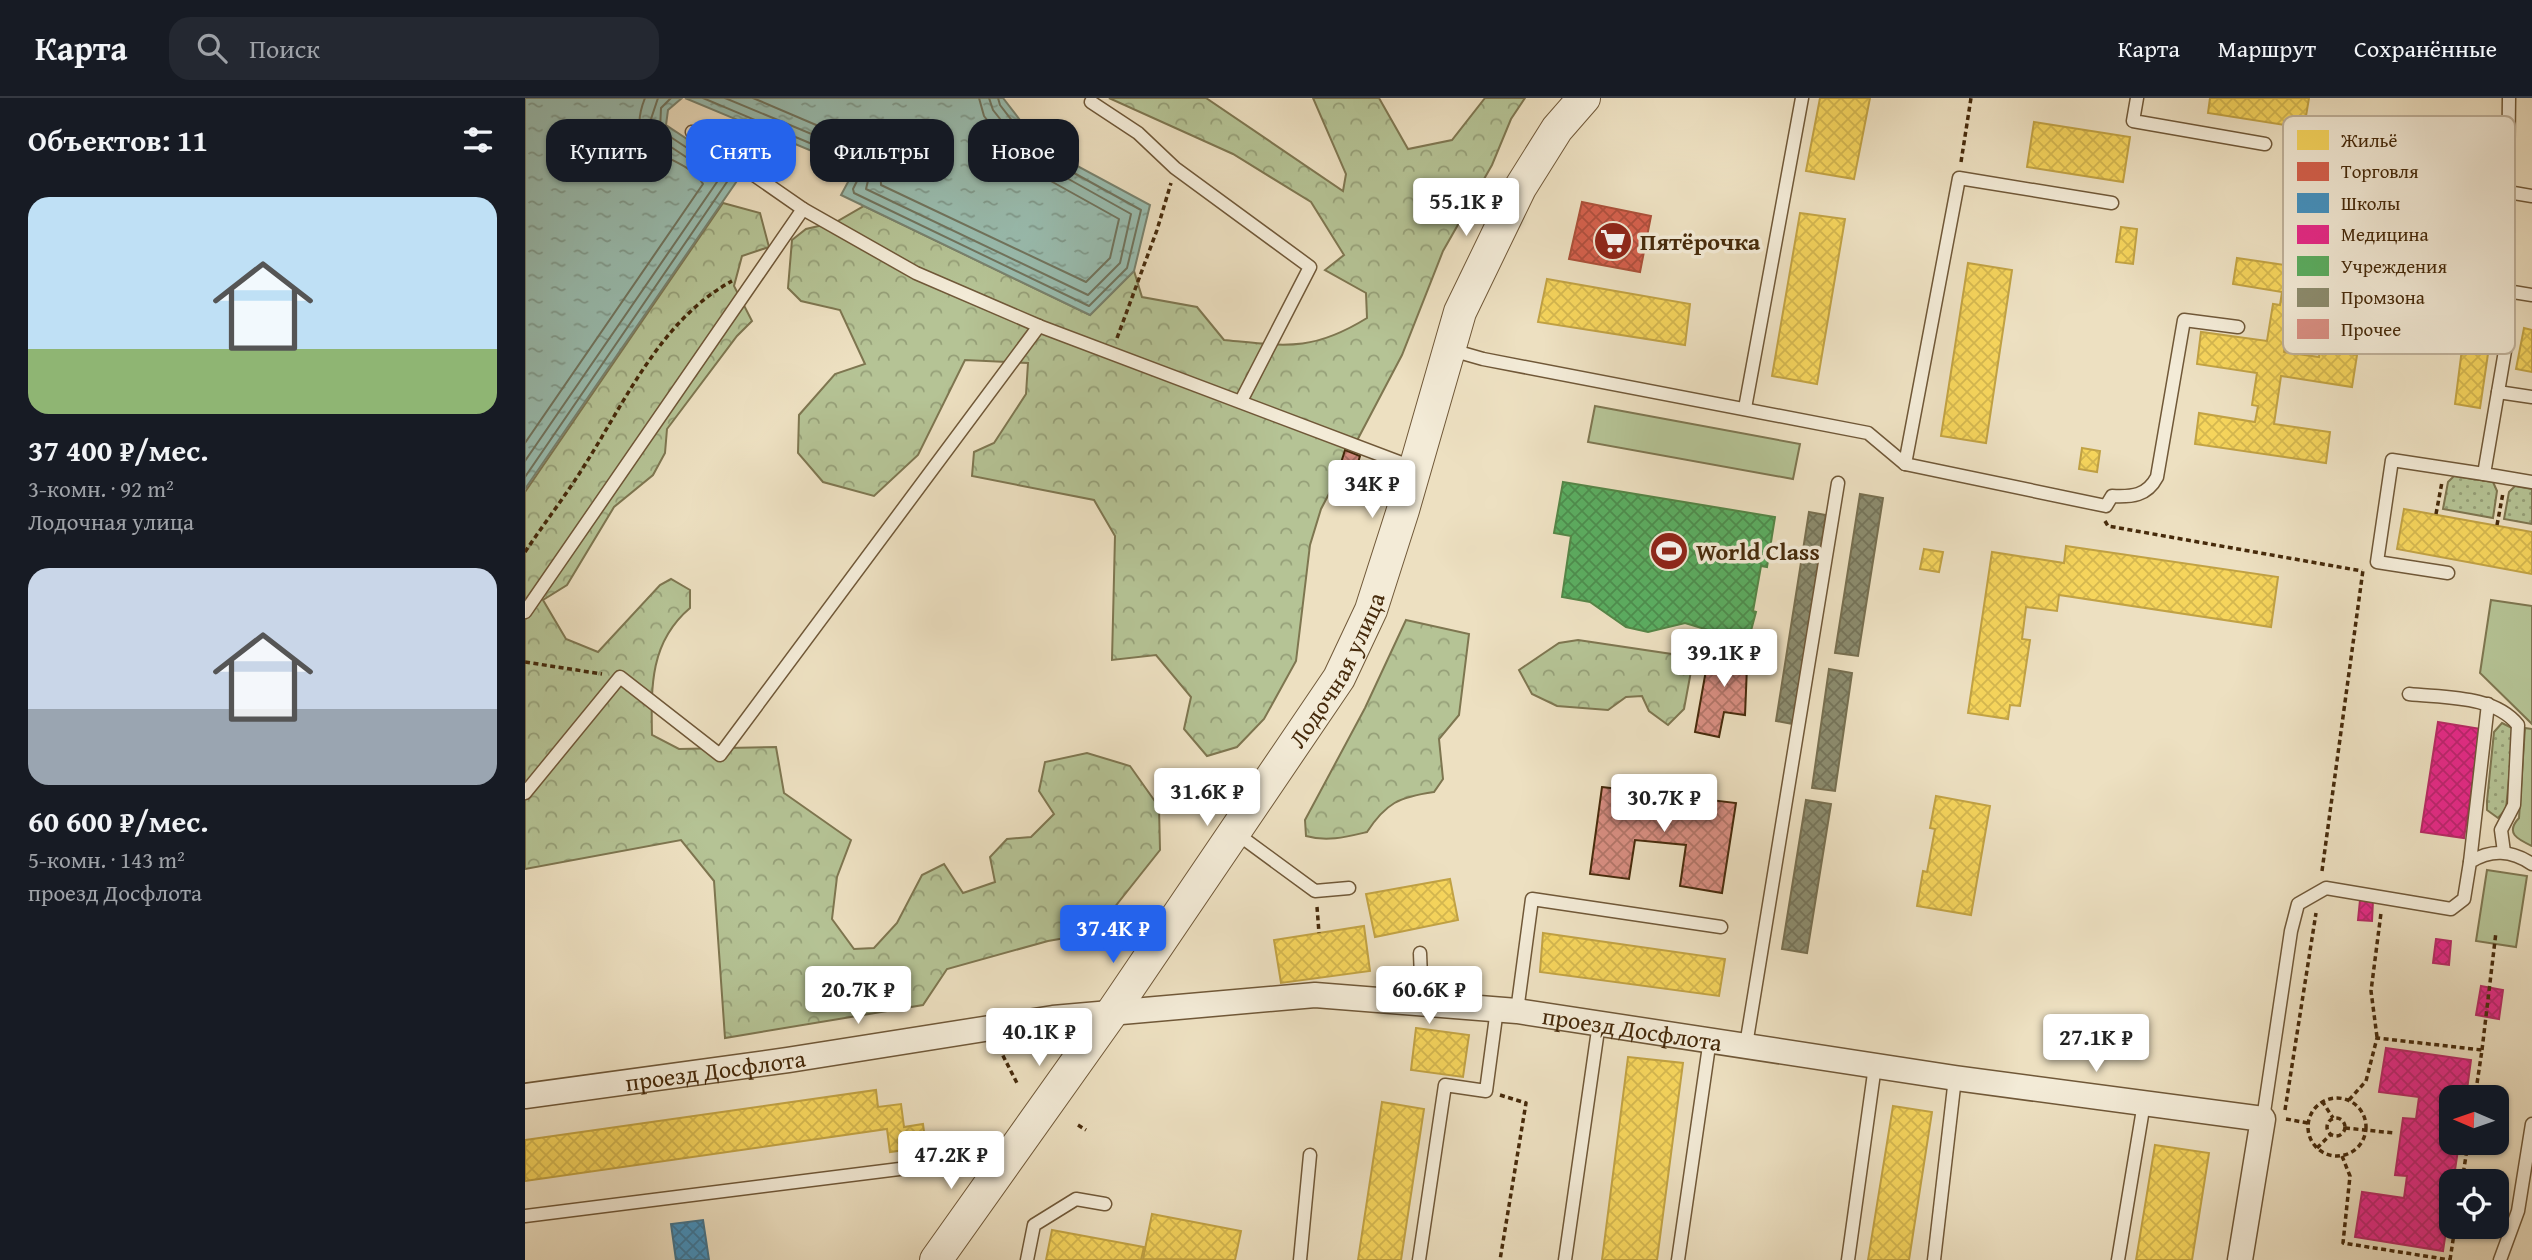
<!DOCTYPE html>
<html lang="ru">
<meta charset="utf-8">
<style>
:root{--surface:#171b24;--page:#242831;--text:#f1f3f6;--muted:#9ea1a6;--line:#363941;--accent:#2563eb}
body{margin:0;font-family:"Gentium Book Plus",serif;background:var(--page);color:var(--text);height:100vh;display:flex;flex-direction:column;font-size:26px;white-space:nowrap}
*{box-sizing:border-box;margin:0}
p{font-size:23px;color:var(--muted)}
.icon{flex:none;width:38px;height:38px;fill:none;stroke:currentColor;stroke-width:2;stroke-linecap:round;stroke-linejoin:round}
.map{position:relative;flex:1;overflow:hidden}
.details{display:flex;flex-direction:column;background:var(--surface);width:525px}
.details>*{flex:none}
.hud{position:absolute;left:21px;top:21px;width:665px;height:63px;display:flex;gap:14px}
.needle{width:46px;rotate:272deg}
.controls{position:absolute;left:1914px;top:987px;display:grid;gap:14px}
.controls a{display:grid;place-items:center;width:70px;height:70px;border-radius:14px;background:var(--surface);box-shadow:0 2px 5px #0004;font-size:35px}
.price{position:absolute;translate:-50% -60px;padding:0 16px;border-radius:7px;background:#fff;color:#222;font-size:23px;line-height:46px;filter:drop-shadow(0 2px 4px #0008)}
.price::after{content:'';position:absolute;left:50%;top:42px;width:21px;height:16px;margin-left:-10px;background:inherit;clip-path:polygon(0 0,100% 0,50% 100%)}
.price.current{background:var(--accent);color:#fff}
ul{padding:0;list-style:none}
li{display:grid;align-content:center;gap:14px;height:371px;padding:0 28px}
li span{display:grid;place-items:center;height:217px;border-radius:21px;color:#555}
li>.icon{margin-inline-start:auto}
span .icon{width:126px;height:126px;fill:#fffc;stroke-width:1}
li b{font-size:30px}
h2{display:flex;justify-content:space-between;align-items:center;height:84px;padding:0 28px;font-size:30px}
.pill{padding:0 24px;border-radius:21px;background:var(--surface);box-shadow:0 2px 5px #0004;font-size:24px;line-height:63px}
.pill.current{background:var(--accent);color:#fff}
header{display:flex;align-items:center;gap:42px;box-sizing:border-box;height:98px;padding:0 35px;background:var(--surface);border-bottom:2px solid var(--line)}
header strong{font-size:33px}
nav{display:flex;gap:38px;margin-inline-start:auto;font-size:24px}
.search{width:490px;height:63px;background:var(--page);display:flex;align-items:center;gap:18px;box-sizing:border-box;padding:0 24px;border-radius:21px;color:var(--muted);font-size:26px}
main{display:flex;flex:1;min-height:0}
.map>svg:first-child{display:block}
</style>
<header>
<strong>Карта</strong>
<div class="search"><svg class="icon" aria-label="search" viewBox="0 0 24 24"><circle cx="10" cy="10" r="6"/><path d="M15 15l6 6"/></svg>Поиск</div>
<nav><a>Карта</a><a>Маршрут</a><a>Сохранённые</a></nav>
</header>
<main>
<section class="details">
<h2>Объектов: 11<svg class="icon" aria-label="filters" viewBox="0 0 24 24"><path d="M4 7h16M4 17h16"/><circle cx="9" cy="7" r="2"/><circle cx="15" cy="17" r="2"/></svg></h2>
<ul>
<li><span style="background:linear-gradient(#bfe0f5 70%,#8fb573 0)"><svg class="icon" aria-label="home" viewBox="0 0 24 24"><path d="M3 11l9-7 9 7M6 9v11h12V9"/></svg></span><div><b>37 400 ₽/мес.</b><p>3-комн. · 92 m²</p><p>Лодочная улица</p></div></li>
<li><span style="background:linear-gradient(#c9d6e8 65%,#9aa5b1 0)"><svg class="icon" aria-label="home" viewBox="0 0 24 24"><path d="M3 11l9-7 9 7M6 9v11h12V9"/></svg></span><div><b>60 600 ₽/мес.</b><p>5-комн. · 143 m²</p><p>проезд Досфлота</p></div></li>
</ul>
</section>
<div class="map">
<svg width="2007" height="1162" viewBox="0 0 2007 1162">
<defs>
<pattern id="grass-dots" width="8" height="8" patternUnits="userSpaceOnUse" patternTransform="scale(1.75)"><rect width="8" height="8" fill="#b5c395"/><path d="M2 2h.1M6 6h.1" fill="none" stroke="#959f78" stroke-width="1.8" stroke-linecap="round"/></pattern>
<pattern id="forest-crowns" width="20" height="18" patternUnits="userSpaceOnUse" patternTransform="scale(1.75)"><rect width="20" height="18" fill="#b5c395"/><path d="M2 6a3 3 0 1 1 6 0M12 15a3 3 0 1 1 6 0" fill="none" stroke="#959f78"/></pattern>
<pattern id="water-ripples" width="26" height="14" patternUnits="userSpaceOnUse" patternTransform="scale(1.75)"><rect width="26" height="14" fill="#99bdb0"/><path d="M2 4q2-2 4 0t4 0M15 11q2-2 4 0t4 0" fill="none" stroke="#7f9a8d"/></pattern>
<pattern id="homes-cross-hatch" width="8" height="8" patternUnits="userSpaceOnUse" patternTransform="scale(1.75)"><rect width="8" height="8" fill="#f6d55c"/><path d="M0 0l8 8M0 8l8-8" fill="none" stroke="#d4b74f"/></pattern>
<pattern id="shops-cross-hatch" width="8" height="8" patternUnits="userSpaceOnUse" patternTransform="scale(1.75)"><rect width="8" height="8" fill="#d6604d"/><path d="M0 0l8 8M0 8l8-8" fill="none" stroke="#af4f3e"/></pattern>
<pattern id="schools-cross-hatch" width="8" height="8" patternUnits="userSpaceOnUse" patternTransform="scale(1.75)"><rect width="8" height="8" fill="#4393c3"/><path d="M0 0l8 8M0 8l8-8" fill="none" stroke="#3a789d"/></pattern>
<pattern id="health-cross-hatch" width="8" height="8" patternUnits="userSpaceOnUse" patternTransform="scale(1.75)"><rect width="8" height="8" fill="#e7298a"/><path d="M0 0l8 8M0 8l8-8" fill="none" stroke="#bd236f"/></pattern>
<pattern id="public-cross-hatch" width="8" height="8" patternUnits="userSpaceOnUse" patternTransform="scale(1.75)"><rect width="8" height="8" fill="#5aae61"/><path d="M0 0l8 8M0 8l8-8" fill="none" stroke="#4c8e4e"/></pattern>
<pattern id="industry-cross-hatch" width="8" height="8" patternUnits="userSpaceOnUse" patternTransform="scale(1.75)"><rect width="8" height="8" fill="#8c8c6e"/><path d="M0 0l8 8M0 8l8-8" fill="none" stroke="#747359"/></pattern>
<pattern id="building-cross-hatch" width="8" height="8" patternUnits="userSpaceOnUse" patternTransform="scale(1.75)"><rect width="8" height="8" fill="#d98f83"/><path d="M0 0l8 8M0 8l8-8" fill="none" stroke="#b27569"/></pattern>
</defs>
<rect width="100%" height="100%" fill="#ede0c1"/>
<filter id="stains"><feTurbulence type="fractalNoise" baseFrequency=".00286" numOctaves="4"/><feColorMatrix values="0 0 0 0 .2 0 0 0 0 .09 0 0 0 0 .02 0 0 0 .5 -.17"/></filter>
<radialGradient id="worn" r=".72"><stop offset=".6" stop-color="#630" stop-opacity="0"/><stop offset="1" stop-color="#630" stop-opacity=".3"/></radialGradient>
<!-- grass -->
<g fill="url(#grass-dots)" stroke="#7e7650" stroke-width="2">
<polygon points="1929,378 1968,384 1972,393 1968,420 1918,411 1923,384"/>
<polygon points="1990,388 2007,391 2007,426 1979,421 1984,394"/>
<polygon points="1977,625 1987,630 1988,639 1981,711 1973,720 1962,712 1962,703 1969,634"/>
</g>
<!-- forest -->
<g fill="url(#forest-crowns)" stroke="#7e7650" stroke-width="2">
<path d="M 584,0 L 681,0 L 818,93 L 821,76 L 788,0 L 854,0 L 883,51 L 927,42 L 960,0 L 1000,0 L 986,21 L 967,67 L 918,153 L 877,257 L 796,411 L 785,447 L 771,563 L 739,621 L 712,649 L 682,658 L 659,631 L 666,599 L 631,557 L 587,562 L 590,438 L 569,402 L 447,378 L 449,354 L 469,345 L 501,296 L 503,265 L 440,262 L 393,357 L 349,398 L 298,384 L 273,355 L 274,317 L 310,276 L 340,266 L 315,212 L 276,203 L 263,190 L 267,142 L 281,131 L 311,124 L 339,108 L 565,217 L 609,173 L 617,199 L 672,209 L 699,242 C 760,248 787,254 842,220 L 841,195 L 800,172 L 819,157 L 786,104 L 708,56 Z"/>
<path d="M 198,105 L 235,115 L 244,149 L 217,158 L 209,188 L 227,223 L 212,238 L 142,331 L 140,355 L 128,377 L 89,409 L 42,487 L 18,502 L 41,541 L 73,554 L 135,487 L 146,481 L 165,492 L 165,510 C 125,544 126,588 127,637 L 154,651 L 251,649 L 259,695 L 326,742 L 312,779 L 307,821 L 329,851 L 349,850 L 372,825 L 397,777 L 419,766 L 438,795 L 470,784 L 465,759 L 482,741 L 506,739 L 529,716 L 514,693 L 520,664 L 562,655 L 605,668 L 634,709 L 635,752 L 569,835 L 523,843 L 422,871 L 398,907 L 200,940 L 189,783 L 156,742 L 0,771 L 0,394 Z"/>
<path d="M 881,522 L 944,536 L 934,617 L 914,641 L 918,681 L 909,694 C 874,699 861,705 842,734 C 821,739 802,744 781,738 L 780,722 L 840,610 Z"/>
<polygon points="1053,542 1160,558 1167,568 1159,611 1143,627 1124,613 1117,598 1101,599 1083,612 1032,608 1007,596 994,572 1034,545"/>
</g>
<!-- green -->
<g fill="#b5c395" stroke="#7e7650" stroke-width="2">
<polygon points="1070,308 1275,346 1268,381 1063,344"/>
<polygon points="1966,502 2007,508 2007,626 1955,575"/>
<path d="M 2000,630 L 2007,631 L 2007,748 C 1992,741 1980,735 1994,720 Z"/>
<polygon points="1962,772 2002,778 1991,849 1951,843"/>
</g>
<!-- water -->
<g fill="url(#water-ripples)" stroke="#78826e" stroke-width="2">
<polygon points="0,0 157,0 143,12 141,27 216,77 0,391"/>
<polygon points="160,0 478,0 515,48 625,107 609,173 565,217 316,97 330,71"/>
</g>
<!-- homes -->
<g fill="url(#homes-cross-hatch)" stroke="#c1a244" stroke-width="2">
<polygon points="1295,0 1345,0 1329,81 1281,73"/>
<polygon points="1685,0 1784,0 1779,30 1683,15"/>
<polygon points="1509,24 1605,39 1598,84 1502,69"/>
<polygon points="1275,115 1320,121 1292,286 1247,278"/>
<polygon points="1596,129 1612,131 1608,166 1591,164"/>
<polygon points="1712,160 1841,179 1837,205 1768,195 1759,254 1794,259 1795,251 1832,257 1827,289 1756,278 1749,326 1805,334 1801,365 1670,346 1674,315 1730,324 1733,308 1727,307 1732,275 1672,266 1676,234 1742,243 1748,206 1755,207 1757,194 1708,186"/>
<polygon points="1443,165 1487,172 1461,345 1416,338"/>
<polygon points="1022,181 1165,206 1160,247 1013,224"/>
<polygon points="1927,209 1969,215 1955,310 1930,306 1937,251 1921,249"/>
<polygon points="1999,230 2007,232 2007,274 1991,271"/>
<polygon points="1557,350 1575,353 1572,374 1554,371"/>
<polygon points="1879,411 2007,434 2007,476 1872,451"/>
<polygon points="1541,448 1753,479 1746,529 1534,497 1532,513 1501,509 1497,541 1505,542 1495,608 1485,607 1483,621 1443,615 1467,454 1539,465"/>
<polygon points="1399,451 1418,454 1414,474 1395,471"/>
<polygon points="1411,698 1465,708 1446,817 1392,808 1398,773 1402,774 1410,731 1405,730"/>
<polygon points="925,781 933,822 850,839 841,796"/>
<polygon points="839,828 845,873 756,885 749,842"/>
<polygon points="1018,835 1200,861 1194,898 1015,874"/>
<polygon points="891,930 944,937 938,979 886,972"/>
<polygon points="1103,959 1158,965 1132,1162 1077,1162"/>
<polygon points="351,992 353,1009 376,1006 379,1029 398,1026 401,1049 365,1054 362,1031 0,1083 0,1042"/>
<polygon points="857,1004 899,1011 876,1162 833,1162"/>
<polygon points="1368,1008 1407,1014 1384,1162 1343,1162"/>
<polygon points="1630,1047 1684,1055 1667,1162 1611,1162"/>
<polygon points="627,1116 716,1133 710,1162 618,1161"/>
<polygon points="527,1132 619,1149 616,1162 521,1162"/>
</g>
<!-- shops -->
<polygon fill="url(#shops-cross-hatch)" stroke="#ab5039" stroke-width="2" points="1057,104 1126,118 1115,174 1044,161"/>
<!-- schools -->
<polygon fill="url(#schools-cross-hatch)" stroke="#44748c" stroke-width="2" points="178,1122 184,1162 151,1162 146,1126"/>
<!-- health -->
<g fill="url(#health-cross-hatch)" stroke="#b72964" stroke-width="2">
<polygon points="1913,624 1956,631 1939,740 1896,734"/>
<polygon points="1835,802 1848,803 1847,823 1833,822"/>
<polygon points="1911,841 1926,843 1924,867 1908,865"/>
<polygon points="1956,888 1978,892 1974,921 1951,917"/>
<polygon points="1861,950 1946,962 1941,999 1927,999 1927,1045 1934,1045 1918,1153 1830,1139 1837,1094 1879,1100 1882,1078 1870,1077 1878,1020 1891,1021 1894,999 1854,994"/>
</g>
<!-- public -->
<polygon fill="url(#public-cross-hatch)" stroke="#548647" stroke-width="2" points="1038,384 1250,419 1242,469 1236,468 1228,513 1231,514 1223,544 1160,525 1123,534 1101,529 1065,504 1037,499 1046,438 1029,435"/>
<!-- industry -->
<g fill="url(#industry-cross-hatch)" stroke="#776f50" stroke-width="2">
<polygon points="1335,396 1358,400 1333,558 1310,555"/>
<polygon points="1284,414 1301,417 1268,626 1251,623"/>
<polygon points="1304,571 1327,575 1310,693 1287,690"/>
<polygon points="1281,702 1306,706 1282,855 1257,851"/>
</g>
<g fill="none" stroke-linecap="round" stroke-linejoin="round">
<!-- shore -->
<g stroke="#70745e" stroke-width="2">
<polyline points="178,0 332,65 337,73 328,91 329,95 564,208 602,170 616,112 511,54 475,7 473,0"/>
<polyline points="200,0 337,57 346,70 341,91 563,197 595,165 606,116 506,60 468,12 464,0"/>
<polyline points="228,0 345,50 355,63 356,87 561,184 585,160 594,121 497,67 459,18 454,0"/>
<path d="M 0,345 L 178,86 C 160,53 95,63 120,0"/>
<polyline points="0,363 192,84 191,79 128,37 125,24 133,0"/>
<polyline points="0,379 204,81 203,77 135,32 136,10 146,0"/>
</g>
</g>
<!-- building -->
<g fill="url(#building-cross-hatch)" stroke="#462a0b" stroke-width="2">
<polygon points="820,352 835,358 831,371 816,365"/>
<polygon points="1200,539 1223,544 1220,617 1199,614 1194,639 1170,634 1183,561 1205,565"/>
<polygon points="1077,689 1211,705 1197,795 1155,788 1161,747 1110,742 1104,781 1065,776"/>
</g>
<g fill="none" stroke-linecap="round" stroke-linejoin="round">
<defs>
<g id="service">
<polyline points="1612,0 1608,23 1740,46"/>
<polyline points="1984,0 1981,247 1959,376 2007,384"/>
<polyline points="566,4 613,35 650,70 785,169 716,303"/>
<polyline points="1877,31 1983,52"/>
<polyline points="167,34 278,111"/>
<polyline points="1983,94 2007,98"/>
<polyline points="1982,193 2007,197"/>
<path d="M 923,251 L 958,261 L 1343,335 L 1380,366 L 1581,408 L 1587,398 C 1607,399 1622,398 1632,379 L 1659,222 L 1713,229"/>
<polyline points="1973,294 2007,299"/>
<polyline points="1220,310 1277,0"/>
<polyline points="1380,366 1434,80 1587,105"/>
<polyline points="1923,475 1852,464 1867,362 1959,376"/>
<polyline points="0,514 278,111 391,175 514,228 890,370"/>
<path d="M 1884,596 C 1920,600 1969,597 1993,627 L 1989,707 L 1976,732 L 1979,754"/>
<polyline points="0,695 95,579 195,657 514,228"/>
<polyline points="711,735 790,793 824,790"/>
<polyline points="1945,764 1963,606"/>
<polyline points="895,855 897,905"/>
<polyline points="992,913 1007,801 1196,829"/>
<polyline points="1221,947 1313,385"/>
<path d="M 1738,1021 L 1766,833 L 1773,806 L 1801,790 L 1926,811 L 1939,801 L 1945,764 C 1966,751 1986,752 2007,766"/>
<polyline points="0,1118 478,1058"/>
<polyline points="502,1162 509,1127 551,1101 580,1106"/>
<polyline points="775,1162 785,1057"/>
<polyline points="894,1162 920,987 961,993 972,911"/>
<polyline points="1040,1162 1074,925"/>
<polyline points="1153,1162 1185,941"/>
<polyline points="1323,1162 1350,968"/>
<polyline points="1409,1162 1430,980"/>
<polyline points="1593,1162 1619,1005"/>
<polyline points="1975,1162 1993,1113 2007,1026"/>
</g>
<g id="minor">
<path id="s1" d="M 0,998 L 263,962 L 528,920 L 790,897 L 992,913 L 1430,980 L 1738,1021 L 1715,1162"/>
</g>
<g id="tertiary">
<path id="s2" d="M 411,1162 L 588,913 L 814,580 L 846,512 L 878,412 L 935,214 L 995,90 L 1032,31 L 1059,0"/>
</g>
</defs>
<!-- service casing -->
<use href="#service" stroke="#705838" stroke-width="15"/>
<!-- minor casing -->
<use href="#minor" stroke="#705838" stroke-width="27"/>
<!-- tertiary casing -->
<use href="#tertiary" stroke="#705838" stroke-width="34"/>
<!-- path -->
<g stroke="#462a0b" stroke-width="3.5" stroke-dasharray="5 3.5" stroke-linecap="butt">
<polyline points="1436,64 1446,0"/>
<polyline points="592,240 632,132 646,85"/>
<polyline points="1911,416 1917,384"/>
<polyline points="1580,423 1583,428 1837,473"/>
<polyline points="1972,427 1978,395"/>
<path d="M 0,454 C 20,424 42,396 61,365 C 102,300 137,221 207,183"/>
<polyline points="0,564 77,576"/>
<polyline points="1797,773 1838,472"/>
<polyline points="792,809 794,835"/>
<polyline points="1852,939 1846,893 1856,815"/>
<polyline points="474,950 492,985"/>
<polyline points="1957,952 1971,834"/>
<polyline points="975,997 1001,1005 975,1162"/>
<circle cx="1812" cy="1029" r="29"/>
<polyline points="1824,1002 1841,983 1852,940 1957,952 1950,999"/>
<polyline points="1797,1003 1808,1020"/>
<polyline points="1760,1012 1791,815"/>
<circle cx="1811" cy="1029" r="9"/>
<polyline points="1761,1021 1783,1025"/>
<polyline points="553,1027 561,1032"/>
<polyline points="1820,1030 1869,1035"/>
<polyline points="1792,1050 1805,1037"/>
<polyline points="1817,1058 1825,1078 1818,1145 1925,1162"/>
<polyline points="1937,1083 1943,1045"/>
<polyline points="1925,1162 1930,1129"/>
</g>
<!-- service -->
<use href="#service" stroke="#f3ebd7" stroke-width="12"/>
<!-- minor -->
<use href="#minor" stroke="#f3ebd7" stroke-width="24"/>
<!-- tertiary -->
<use href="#tertiary" stroke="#f3ebd7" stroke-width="32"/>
</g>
<!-- icons -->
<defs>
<symbol id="supermarket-disc" viewBox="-11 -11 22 22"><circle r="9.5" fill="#8f2418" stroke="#f3ebd7"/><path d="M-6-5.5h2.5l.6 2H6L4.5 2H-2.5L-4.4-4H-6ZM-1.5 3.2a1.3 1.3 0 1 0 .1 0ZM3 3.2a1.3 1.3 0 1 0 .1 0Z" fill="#fff"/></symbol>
<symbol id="stadium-disc" viewBox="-11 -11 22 22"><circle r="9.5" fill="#8f2418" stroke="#f3ebd7"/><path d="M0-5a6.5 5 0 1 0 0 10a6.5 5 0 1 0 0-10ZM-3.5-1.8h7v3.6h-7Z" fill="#fff"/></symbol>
</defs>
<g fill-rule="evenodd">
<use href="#supermarket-disc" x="1066" y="121" width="44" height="44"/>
<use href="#stadium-disc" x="1122" y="431" width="44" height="44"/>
</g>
<g text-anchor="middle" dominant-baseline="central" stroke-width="7" stroke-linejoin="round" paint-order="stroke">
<!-- poi labels -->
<g font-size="24" font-weight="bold" fill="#462a0b" stroke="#f3ebd7" text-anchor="start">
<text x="1115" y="143">Пятёрочка</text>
<text x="1171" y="453">World Class</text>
</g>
<!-- street labels -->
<g font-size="24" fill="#462a0b" stroke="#f3ebd7">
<text stroke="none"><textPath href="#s2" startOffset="714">Лодочная улица</textPath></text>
<text stroke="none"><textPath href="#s1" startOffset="1116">проезд Досфлота</textPath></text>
<text stroke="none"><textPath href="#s1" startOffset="192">проезд Досфлота</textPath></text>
</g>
</g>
<!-- legend -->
<rect x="1758" y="18" width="232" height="238" rx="10" fill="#f3ebd7" stroke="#bfb19a" stroke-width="2"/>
<rect x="1772" y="32" width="32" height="20" fill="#f6d55c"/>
<rect x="1772" y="64" width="32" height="19" fill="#d6604d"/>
<rect x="1772" y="95" width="32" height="20" fill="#4393c3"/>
<rect x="1772" y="127" width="32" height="19" fill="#e7298a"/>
<rect x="1772" y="158" width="32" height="20" fill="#5aae61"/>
<rect x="1772" y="190" width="32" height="19" fill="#8c8c6e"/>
<rect x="1772" y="221" width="32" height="20" fill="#d98f83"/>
<g font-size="19" fill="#462a0b">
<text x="1816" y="49">Жильё</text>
<text x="1816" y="80">Торговля</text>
<text x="1816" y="112">Школы</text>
<text x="1816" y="143">Медицина</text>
<text x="1816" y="175">Учреждения</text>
<text x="1816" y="206">Промзона</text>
<text x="1816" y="238">Прочее</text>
</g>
<rect width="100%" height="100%" filter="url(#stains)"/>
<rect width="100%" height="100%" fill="url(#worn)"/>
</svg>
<div class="controls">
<a><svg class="needle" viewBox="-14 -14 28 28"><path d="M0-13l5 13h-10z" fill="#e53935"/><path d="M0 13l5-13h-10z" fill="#9ea1a6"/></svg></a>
<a><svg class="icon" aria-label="locate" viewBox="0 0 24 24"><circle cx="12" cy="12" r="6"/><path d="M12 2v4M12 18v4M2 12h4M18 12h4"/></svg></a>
</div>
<b class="price" style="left:941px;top:140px">55.1K ₽</b>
<b class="price" style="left:847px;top:422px">34K ₽</b>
<b class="price" style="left:1199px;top:591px">39.1K ₽</b>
<b class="price" style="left:682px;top:730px">31.6K ₽</b>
<b class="price" style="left:1139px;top:736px">30.7K ₽</b>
<b class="price current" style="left:588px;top:867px">37.4K ₽</b>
<b class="price" style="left:333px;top:928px">20.7K ₽</b>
<b class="price" style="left:904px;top:928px">60.6K ₽</b>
<b class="price" style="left:514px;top:970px">40.1K ₽</b>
<b class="price" style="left:1571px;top:976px">27.1K ₽</b>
<b class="price" style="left:426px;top:1093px">47.2K ₽</b>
<div class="hud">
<a class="pill">Купить</a>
<a class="pill current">Снять</a>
<a class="pill">Фильтры</a>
<a class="pill">Новое</a>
</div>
</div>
</main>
